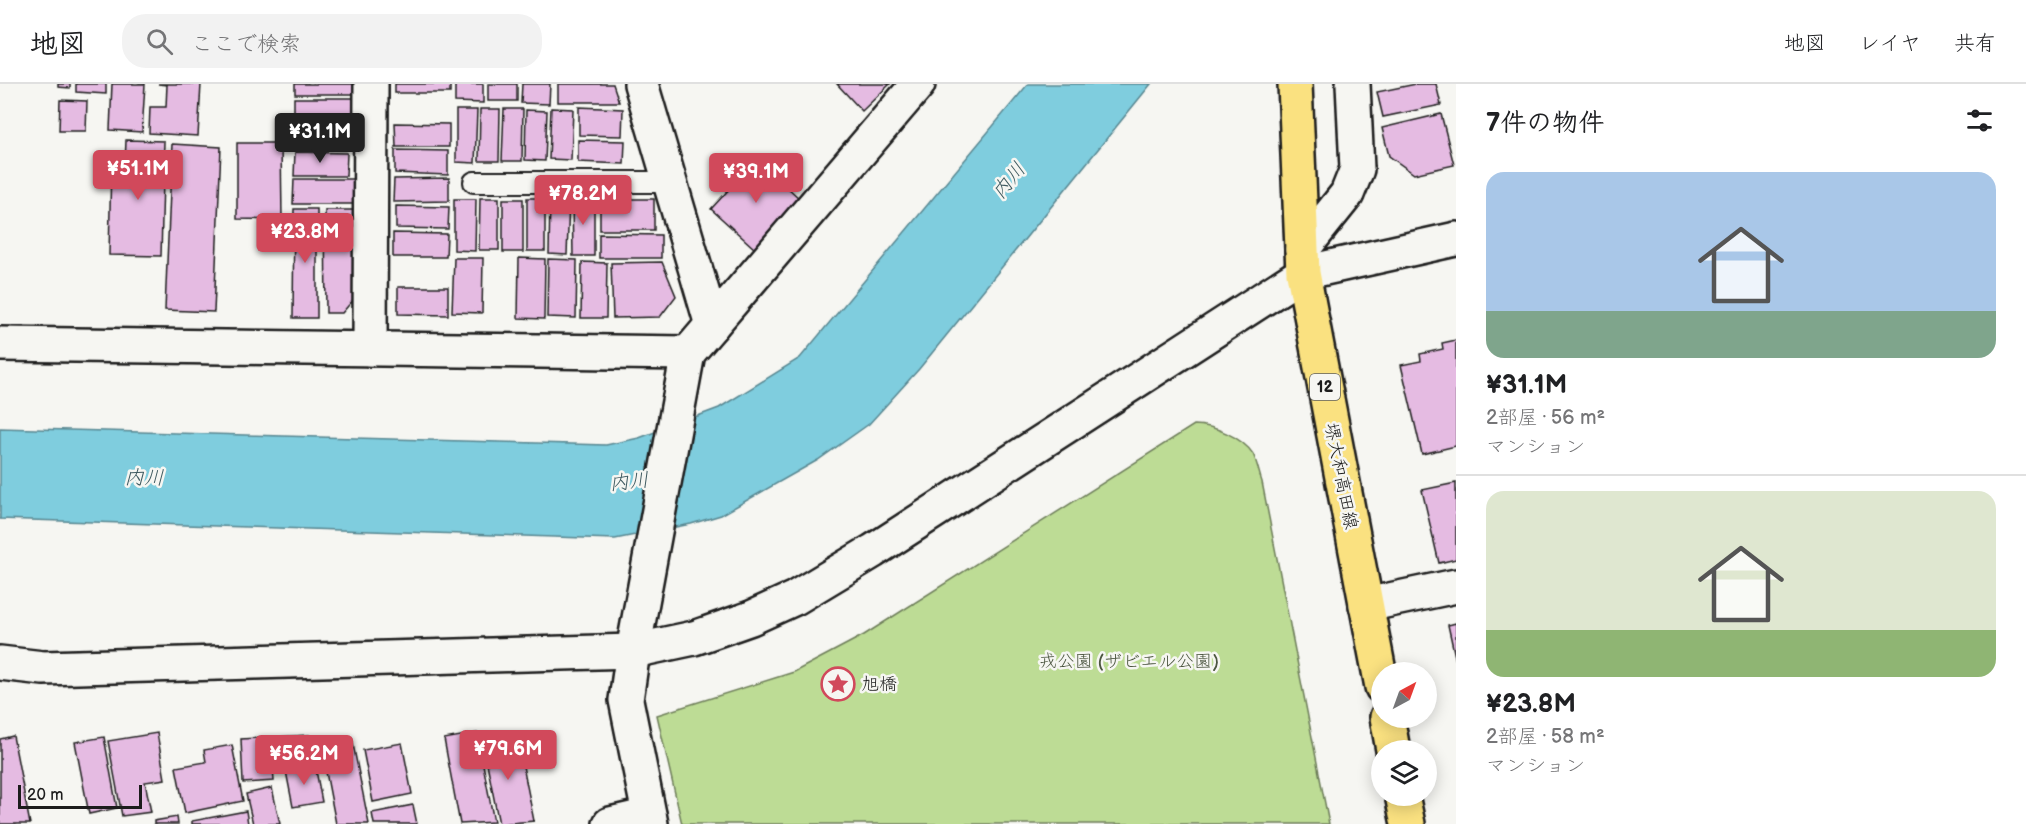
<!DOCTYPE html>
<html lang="ja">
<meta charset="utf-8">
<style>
:root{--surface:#fff;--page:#f2f2f2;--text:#202124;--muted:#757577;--line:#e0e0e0;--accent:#d1495b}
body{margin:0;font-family:"Balsamiq Sans","Klee One",sans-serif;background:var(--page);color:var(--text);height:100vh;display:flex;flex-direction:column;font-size:22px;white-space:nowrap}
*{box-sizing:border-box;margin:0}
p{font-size:20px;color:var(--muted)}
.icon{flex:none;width:33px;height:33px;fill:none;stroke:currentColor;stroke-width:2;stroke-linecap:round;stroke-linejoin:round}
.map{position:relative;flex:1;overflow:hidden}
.side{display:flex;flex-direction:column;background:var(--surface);width:570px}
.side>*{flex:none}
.needle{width:39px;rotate:41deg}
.controls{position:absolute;left:1371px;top:578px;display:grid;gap:12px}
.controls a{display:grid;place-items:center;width:66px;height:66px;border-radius:50%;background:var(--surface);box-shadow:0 3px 15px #0003;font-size:30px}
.scale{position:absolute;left:18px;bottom:15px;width:124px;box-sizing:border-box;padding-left:6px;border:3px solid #1c1c1c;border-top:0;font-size:16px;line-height:21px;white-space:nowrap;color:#1c1c1c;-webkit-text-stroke:4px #f6f6f2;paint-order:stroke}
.price{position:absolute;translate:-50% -51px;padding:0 14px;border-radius:6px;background:var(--accent);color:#fff;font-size:20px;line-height:39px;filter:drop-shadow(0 2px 3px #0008)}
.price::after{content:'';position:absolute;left:50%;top:36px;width:18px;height:14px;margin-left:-9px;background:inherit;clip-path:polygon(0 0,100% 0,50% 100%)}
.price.on{background:#222;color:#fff}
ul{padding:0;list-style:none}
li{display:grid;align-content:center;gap:12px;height:318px;padding:0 30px}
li+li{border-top:2px solid var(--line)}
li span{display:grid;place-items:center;height:186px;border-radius:18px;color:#555}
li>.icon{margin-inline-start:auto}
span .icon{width:108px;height:108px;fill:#fffc;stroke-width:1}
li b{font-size:26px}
h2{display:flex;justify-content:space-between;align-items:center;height:72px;padding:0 30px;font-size:26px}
header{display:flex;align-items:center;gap:36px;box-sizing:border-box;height:84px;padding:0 30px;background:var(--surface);border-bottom:2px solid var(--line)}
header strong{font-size:28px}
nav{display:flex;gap:33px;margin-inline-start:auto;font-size:21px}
.search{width:420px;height:54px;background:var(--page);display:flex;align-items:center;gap:15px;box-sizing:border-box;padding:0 21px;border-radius:24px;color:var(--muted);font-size:22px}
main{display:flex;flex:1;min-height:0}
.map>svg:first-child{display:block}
</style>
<header>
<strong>地図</strong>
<div class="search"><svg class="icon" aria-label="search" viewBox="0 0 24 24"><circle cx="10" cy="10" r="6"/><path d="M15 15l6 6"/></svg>ここで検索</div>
<nav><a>地図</a><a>レイヤ</a><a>共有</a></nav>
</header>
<main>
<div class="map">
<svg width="1456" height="740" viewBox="0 0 1456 740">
<rect width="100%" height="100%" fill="#f6f6f2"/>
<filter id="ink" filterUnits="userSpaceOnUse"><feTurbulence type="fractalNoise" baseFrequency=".0167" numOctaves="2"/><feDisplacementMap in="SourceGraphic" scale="12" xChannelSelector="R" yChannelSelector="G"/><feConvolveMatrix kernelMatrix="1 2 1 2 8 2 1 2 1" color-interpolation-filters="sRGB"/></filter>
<g filter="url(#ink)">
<!-- green -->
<path fill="#bddc95" stroke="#6c7c58" stroke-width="1.5" d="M 1194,341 C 1213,341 1242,353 1253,370 C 1257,378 1259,389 1262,398 L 1329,740 L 682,740 L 657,631 L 794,588 L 864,551 Z"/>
<!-- water -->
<polygon fill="#7fcdde" stroke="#578690" stroke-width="1.5" points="1028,0 1151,0 919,285 869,340 818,376 721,431 691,440 615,455 0,435 0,344 606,361 639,354 719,324 800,274"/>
<!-- building -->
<g fill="#e5bbe2" stroke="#1c1c1c" stroke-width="1.5">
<polygon points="58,0 70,0 70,4 58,3"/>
<polygon points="76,0 106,0 106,10 76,8"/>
<polygon points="112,0 145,0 142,48 110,46"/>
<polygon points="158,0 201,0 198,52 149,49 150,23 166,23 167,1"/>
<rect x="295" y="0" width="61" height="10"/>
<rect x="395" y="0" width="55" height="9"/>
<polygon points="455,0 483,0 483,19 455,18"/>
<rect x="488" y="0" width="29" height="17"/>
<polygon points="522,0 550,0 549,20 521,19"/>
<polygon points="558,0 613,0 619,18 558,18"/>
<polygon points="837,0 890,0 862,27"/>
<polygon points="1416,0 1436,0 1441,21 1383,33 1377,8"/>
<polygon points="294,14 356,14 355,38 294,37"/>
<polygon points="60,16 87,17 86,47 59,47"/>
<polygon points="579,23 623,25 622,52 579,51"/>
<polygon points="551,24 573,25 571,76 549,75"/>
<polygon points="480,25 500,25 499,77 479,77"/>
<polygon points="504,25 523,25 522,77 502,77"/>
<polygon points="456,26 477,26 475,79 456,78"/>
<polygon points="526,26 547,27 545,77 525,76"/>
<polygon points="1441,30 1454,81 1414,90 1389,72 1382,44"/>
<polygon points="395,39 449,40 449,63 396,63"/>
<polygon points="296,41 346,42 346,66 296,65"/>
<polygon points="126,56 164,57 161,172 109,171 111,81 125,82"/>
<polygon points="578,56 625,57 624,80 578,78"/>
<polygon points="237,59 281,59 282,136 237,135"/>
<polygon points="172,60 221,63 214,228 165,226"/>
<polygon points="395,66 448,67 448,91 395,89"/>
<polygon points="295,68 347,69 346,92 294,92"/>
<polygon points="757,75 800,115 755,165 711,125"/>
<polygon points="449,94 449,117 393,118 394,95"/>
<polygon points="294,95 357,95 357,120 293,120"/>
<polygon points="572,113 594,113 594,172 573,172"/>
<polygon points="480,114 499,114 499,166 479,166"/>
<rect x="527" y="114" width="18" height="53"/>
<polygon points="454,115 476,115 475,167 454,166"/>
<rect x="503" y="115" width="20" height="53"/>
<polygon points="550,115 569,116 567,171 549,170"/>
<rect x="600" y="115" width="54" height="31"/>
<polygon points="396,122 449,123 448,145 396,144"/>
<polygon points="294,125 317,125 317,234 293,234"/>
<polygon points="325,126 353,126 354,215 342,229 326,229"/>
<polygon points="393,149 447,150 446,173 393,173"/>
<polygon points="599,150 661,151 661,174 599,174"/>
<polygon points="454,174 483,174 482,229 452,228"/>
<polygon points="519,174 545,175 544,235 518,234"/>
<polygon points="548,175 577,176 576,234 547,233"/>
<polygon points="582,178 607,179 606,234 581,234"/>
<polygon points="662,178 676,212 660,233 613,234 611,179"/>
<polygon points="398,203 448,203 448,231 398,230"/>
<polygon points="1456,256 1456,362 1422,370 1401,281 1421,277 1420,270 1443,265 1442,259"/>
<polygon points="1456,399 1456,475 1439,479 1422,406"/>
<polygon points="1456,539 1456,577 1448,541"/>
<polygon points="157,649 165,695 145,698 151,728 122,732 108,657"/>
<polygon points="477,649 494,738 460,740 444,655"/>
<polygon points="309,651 311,678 273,681 274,697 243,699 241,655"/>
<polygon points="13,652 30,740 0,740 0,655"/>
<polygon points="517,652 534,737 499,740 483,659"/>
<polygon points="104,653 117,724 89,730 75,658"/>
<polygon points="352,655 369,740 336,740 321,662"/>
<polygon points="402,659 412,710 373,718 363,666"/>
<polygon points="232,661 243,717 185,729 176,683 206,678 204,666"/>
<polygon points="315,681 322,718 293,723 286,687"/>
<polygon points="272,704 280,740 253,740 246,710"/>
<polygon points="413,721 417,740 374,740 372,729"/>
<polygon points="246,727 248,740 192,740 192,737"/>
<polygon points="177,733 178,740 154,740 154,737"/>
</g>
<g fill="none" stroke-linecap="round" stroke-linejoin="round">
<defs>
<polyline id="lane" points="474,98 670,98"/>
<g id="street">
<polyline points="641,0 712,241"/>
<polyline points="1302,166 1347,110 1357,85 1353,0"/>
<polyline points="0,260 688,269"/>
<polyline points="370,265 371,0"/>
<polyline points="1366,521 1456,502"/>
<polyline points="633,567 688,269 918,0"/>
<polyline points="610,740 649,731"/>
</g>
<g id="secondary">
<polyline points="633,567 626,616 651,740"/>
<polyline points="0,579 43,584 633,567 694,554 751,534 795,514 873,467 1303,189 1456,155"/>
</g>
<g id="primary">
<polyline points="1295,0 1303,189 1382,603"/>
<polyline points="1387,633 1393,666"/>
<polyline points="1402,711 1408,740"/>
</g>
</defs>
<!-- lane casing -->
<use href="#lane" stroke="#1c1c1c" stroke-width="24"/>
<!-- street casing -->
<use href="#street" stroke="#1c1c1c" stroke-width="38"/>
<!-- secondary casing -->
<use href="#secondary" stroke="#1c1c1c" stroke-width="38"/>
<!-- primary casing -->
<use href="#primary" stroke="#1c1c1c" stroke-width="38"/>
<!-- lane -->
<use href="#lane" stroke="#f6f6f2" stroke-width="20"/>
<!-- street -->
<use href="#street" stroke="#f6f6f2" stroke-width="33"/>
<!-- secondary -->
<use href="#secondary" stroke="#f6f6f2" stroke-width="33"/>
<!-- primary -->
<use href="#primary" stroke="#fae180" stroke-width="33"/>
</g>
</g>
<!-- icons -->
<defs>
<symbol id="sight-ring" viewBox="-11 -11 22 22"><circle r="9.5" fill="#f6f6f2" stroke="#d1495b" stroke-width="1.5"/><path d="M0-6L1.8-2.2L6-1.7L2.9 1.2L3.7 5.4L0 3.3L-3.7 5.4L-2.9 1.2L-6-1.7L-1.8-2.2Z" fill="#d1495b"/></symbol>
</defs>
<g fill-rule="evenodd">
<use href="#sight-ring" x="819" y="581" width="38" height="38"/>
</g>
<g text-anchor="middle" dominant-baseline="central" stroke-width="5" stroke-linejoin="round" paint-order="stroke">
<!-- shield labels -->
<rect fill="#f6f6f2" stroke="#5d5d5c" stroke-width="1.5" x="1310" y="290" width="30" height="26" rx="4.5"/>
<g font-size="16" font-weight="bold" fill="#1c1c1c">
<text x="1325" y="303">12</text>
</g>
<!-- street labels -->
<g font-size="18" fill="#1c1c1c" stroke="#f6f6f2">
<text transform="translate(1341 392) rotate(79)">堺大和高田線</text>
</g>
<!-- park labels -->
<g font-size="18" fill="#4c5640" stroke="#f6f6f2">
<text x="1129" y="577">戎公園 (ザビエル公園)</text>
</g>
<!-- poi labels -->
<g font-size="18" fill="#1c1c1c" stroke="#f6f6f2" text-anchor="start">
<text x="861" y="600">旭橋</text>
</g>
<!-- water labels -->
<g font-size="20" font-style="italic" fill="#3f5a60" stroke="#f6f6f2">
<text transform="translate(1009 97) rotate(-51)">内川</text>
<text transform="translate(144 394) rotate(1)">内川</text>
<text transform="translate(629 398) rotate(-6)">内川</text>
</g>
</g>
</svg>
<div class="controls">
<a><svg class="needle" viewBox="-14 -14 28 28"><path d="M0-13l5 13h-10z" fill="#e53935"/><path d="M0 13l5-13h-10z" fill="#757577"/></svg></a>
<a><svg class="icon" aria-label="layers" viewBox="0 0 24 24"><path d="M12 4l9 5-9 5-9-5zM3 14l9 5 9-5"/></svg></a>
</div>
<div class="scale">20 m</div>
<b class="price on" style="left:320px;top:80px">¥31.1M</b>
<b class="price" style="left:138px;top:117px">¥51.1M</b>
<b class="price" style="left:756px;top:120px">¥39.1M</b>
<b class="price" style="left:583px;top:142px">¥78.2M</b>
<b class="price" style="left:305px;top:180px">¥23.8M</b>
<b class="price" style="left:508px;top:697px">¥79.6M</b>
<b class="price" style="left:304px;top:702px">¥56.2M</b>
</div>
<section class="side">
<h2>7件の物件<svg class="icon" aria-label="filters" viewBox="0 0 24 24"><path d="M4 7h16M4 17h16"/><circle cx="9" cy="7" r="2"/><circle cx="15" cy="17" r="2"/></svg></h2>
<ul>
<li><span style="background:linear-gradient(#a9c7e8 75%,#7fa58c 0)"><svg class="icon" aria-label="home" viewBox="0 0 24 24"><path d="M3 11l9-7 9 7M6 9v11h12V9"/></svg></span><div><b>¥31.1M</b><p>2部屋 · 56 m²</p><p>マンション</p></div></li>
<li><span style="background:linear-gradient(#dfe7d0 75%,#8fb573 0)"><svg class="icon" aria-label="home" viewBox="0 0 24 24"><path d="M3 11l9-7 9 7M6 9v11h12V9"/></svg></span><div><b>¥23.8M</b><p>2部屋 · 58 m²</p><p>マンション</p></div></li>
</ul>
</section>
</main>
